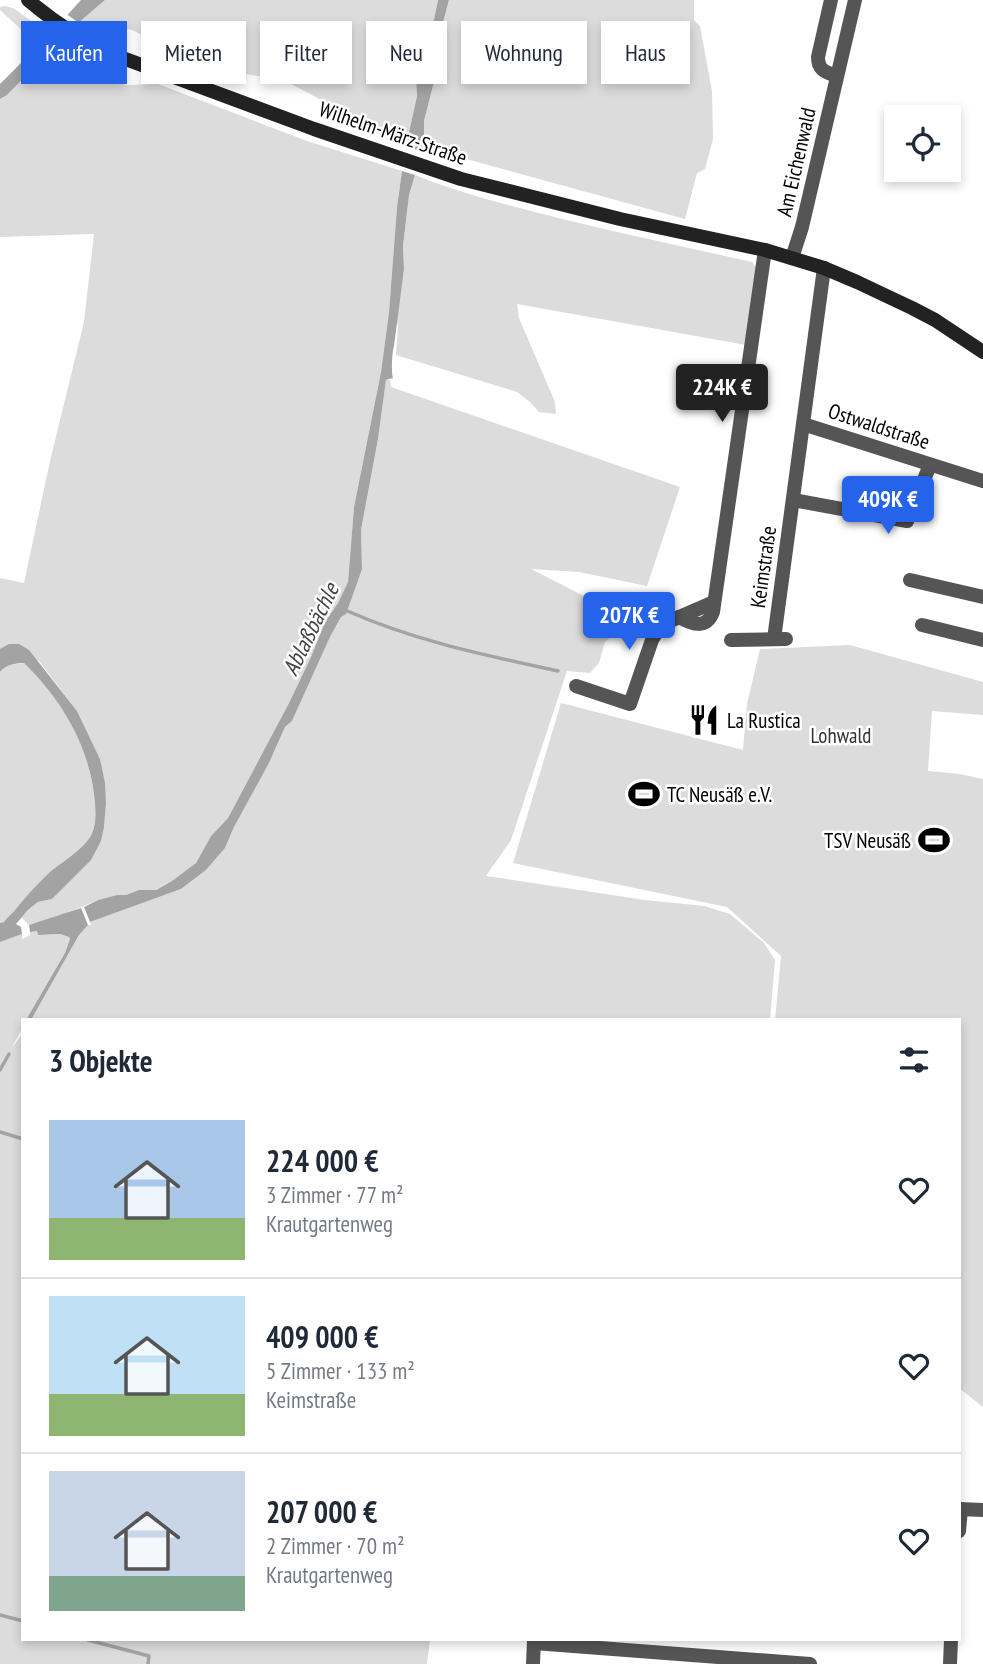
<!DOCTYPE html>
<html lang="de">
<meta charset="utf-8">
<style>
:root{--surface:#fff;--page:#f6f6f7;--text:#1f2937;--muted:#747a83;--line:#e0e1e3;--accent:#2563eb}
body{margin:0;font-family:"PT Sans Narrow",sans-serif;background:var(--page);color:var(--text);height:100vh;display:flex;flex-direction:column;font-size:26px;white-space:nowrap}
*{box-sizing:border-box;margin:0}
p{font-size:23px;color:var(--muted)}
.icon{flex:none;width:38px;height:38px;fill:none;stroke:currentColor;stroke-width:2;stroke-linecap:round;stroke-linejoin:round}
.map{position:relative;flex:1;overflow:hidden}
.sheet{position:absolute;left:21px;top:1018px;width:940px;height:623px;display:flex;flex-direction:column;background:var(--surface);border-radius:0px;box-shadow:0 4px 10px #0003}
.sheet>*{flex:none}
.banner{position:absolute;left:21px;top:21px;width:942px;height:63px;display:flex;gap:14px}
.tools{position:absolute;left:884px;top:105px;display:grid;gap:14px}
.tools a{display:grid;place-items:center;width:77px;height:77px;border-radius:0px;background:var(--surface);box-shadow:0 4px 10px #0003;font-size:35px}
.price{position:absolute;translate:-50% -60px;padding:0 16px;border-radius:7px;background:var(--accent);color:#fff;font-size:23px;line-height:46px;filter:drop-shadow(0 2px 4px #0008)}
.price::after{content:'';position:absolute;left:50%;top:42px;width:21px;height:16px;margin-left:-10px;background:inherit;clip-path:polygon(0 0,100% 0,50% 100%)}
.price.selected{background:#222;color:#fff}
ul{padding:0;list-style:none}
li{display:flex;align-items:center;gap:21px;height:175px;padding:0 28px}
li+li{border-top:2px solid var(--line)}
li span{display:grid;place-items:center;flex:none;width:196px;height:140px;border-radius:0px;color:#555}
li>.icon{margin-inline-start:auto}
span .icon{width:84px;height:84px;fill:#fffc;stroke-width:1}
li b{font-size:30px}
h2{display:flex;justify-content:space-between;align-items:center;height:84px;padding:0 28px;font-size:30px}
.pill{padding:0 24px;border-radius:0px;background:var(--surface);box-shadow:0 4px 10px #0003;font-size:24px;line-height:63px}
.pill.selected{background:var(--accent);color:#fff}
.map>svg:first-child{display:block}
</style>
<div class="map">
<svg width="983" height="1664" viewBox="0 0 983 1664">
<rect width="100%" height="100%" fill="#fff"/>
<!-- green -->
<g fill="#dcdcdc">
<polygon points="105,0 438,0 433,24 417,63 416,78 417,96 406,146 390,141 358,119 283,80 208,68 132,30 115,26 100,30 90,29 78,23"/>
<polygon points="449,0 694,0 694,20 700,26 712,91 713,139 705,169 697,173 685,219 459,157 420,151 424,140 424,121 437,70 441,30"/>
<polygon points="5,6 13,8 50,34 39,46 0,10 0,7"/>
<polygon points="61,41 82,53 91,65 101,74 117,82 127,85 158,84 307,141 402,171 397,207 389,312 381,372 354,507 348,582 338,603 325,622 311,657 289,703 228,818 211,836 196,863 172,881 155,890 139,890 126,895 117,895 98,900 52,919 29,925 21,917 38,902 52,899 66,884 104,827 106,804 100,759 77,711 39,661 0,649 0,578 24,583 50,461 84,322 94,234 0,237 0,99 7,95"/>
<path d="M 415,175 C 457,192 499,203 543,214 C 612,232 682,246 752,262 L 757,268 L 746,345 L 517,304 L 519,318 L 555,402 L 556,414 L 539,412 L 530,402 L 517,392 L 396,355 L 398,325 L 396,322 L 404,269 L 403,246 L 409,195 Z"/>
<polygon points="386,380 390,380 391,387 680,487 647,586 579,572 531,569 590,599 608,606 614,619 616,632 605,642 599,663 590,673 567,671 511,840 486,876 645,900 704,906 730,914 764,943 775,960 770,1020 31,1020 79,935 88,925 91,925 90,922 181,889 206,870 225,848 234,827 269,763 285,727 292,721 330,637 341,617 362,569 361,530 378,439"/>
<polygon points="850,645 983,682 983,715 932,711 928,771 960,774 983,779 983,1407 959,1388 959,1020 775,1020 781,956 727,907 513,863 561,703 743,750 747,704 760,649"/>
<path d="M 24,663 C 63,701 91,749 95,804 C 96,816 96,830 88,840 C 77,853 64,861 51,871 C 38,883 26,896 15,910 C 11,915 7,917 4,922 L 0,923 L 0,672 C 5,665 16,664 24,663 Z"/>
<polygon points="37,931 38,935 60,934 69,937 70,939 65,953 26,1020 23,1020 23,1027 11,1049 23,1033 23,1640 430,1640 427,1664 0,1664 0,942 22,934 22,939 30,935 30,932"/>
</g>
<!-- water -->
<g fill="#a3a3a3">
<polygon points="81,0 105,0 78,23 7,95 0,99 0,84 50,34"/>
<polygon points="438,0 449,0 441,30 437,70 424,121 424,140 420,151 406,146 417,96 416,78 417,63 433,24"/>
<path d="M 402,171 L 415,175 L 409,195 L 403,246 L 404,269 L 394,346 C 392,351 391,373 393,378 L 386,380 L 378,439 L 361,530 L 362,569 L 346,614 L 341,617 L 330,637 L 292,721 L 285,727 L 269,763 L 234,827 L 225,848 L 206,870 L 181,889 L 90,922 L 84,907 L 98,900 L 117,895 L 126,895 L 139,890 L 156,890 L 172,881 L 196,863 L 211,836 L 228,818 L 289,703 L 311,657 L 325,622 L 338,603 L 348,582 L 354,507 L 381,372 L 389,312 L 397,207 Z"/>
<path d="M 9,644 L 19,644 L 29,650 L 77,711 L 100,759 L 105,783 L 106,804 L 104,827 L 101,841 L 91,860 L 52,899 L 38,902 L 27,911 L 16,924 L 21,927 L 22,934 L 0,942 L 0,923 L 4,922 C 7,917 11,915 15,910 C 26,896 38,883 51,871 C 64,861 77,853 88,840 C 96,830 96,816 95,804 C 91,749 63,701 24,663 C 16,663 5,665 0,672 L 0,649 Z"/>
<polygon points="81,908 88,925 79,935 31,1020 26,1020 65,953 70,939 69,937 60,934 38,935 37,931 30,932 29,925"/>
</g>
<!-- pier -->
<polygon fill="#fff" points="65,13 82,25 64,43 47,32"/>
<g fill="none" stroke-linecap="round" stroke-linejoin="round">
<!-- stream -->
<g stroke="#a3a3a3" stroke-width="3.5">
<path d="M 345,610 C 415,641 484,655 558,671"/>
<polyline points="0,1070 9,1054"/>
<polyline points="0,1132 23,1139"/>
<polyline points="0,1615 23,1621"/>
<polyline points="88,1640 149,1656 148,1664"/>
</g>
<!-- street -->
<g stroke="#555" stroke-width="14">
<path d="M 831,0 L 818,57 C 818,71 826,72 837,76"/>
<polyline points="792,258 802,227 855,0"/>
<polyline points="803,424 983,481"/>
<polyline points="793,500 907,521 930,465"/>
<polyline points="910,580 983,597"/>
<path d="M 679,617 C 692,624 706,630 713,612 L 765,250"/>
<polyline points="922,625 983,640"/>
<polyline points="774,639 824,268"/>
<polyline points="731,640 786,639"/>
<polyline points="576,686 630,704 652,640 661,625 714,602"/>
<polyline points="959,1509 983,1510"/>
<polyline points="959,1531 961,1509"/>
<polyline points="534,1643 810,1664"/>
<polyline points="533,1664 534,1640"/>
<polyline points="950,1664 951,1640"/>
</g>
<!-- secondary -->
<path stroke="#222" stroke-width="14" d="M 28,0 C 54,22 81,40 112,54 L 314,129 L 461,179 L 620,219 L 765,250 L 824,268 L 857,282 L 912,308 L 935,320 L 983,352"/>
</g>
<!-- icons -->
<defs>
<symbol id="restaurant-bare" viewBox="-9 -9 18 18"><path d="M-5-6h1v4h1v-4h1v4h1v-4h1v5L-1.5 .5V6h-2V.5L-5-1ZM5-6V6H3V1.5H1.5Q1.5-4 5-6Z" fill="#000" stroke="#fff" stroke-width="2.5" paint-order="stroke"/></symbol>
<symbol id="stadium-bare" viewBox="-9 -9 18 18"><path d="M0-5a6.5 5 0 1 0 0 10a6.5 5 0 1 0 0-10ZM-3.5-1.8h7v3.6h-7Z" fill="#000" stroke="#fff" stroke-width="2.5" paint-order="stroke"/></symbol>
</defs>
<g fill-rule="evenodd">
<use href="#restaurant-bare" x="682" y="698" width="44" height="44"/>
<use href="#stadium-bare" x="622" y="772" width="44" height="44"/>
<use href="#stadium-bare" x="912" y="818" width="44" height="44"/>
</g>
<g text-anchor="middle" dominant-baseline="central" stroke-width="5" stroke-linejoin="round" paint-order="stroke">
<!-- street labels -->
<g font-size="21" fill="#000" stroke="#fff">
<text transform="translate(393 133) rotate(19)">Wilhelm-März-Straße</text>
<text transform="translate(796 162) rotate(-77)">Am Eichenwald</text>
<text transform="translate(879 426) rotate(18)">Ostwaldstraße</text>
<text transform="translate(763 567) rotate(-82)">Keimstraße</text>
</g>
<!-- poi labels -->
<g font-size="21" fill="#000" stroke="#fff" text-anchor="start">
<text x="727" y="720">La Rustica</text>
<text x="667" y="794">TC Neusäß e.V.</text>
<text x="911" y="840" text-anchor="end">TSV Neusäß</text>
</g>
<!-- park labels -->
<g font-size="21" fill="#333" stroke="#fff">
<text x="841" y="735">Lohwald</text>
</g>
<!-- water labels -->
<g font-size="23" font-style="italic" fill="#444" stroke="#fff">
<text transform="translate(310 629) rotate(-64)">Ablaßbächle</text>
</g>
</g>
</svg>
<div class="tools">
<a><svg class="icon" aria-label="locate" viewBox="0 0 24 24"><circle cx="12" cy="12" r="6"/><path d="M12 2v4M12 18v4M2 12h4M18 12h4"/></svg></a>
</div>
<b class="price selected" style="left:722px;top:424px">224K €</b>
<b class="price" style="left:888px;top:536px">409K €</b>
<b class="price" style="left:629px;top:652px">207K €</b>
<div class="banner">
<a class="pill selected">Kaufen</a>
<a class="pill">Mieten</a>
<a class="pill">Filter</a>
<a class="pill">Neu</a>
<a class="pill">Wohnung</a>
<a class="pill">Haus</a>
</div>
<section class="sheet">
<h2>3 Objekte<svg class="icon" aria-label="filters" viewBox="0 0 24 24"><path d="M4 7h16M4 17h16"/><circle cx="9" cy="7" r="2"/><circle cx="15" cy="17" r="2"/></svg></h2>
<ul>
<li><span style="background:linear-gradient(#a9c7e8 70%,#8fb573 0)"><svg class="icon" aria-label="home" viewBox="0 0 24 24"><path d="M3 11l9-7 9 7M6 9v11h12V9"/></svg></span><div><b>224 000 €</b><p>3 Zimmer · 77 m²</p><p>Krautgartenweg</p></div><svg class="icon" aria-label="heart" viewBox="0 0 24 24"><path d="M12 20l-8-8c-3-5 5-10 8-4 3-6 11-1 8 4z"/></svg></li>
<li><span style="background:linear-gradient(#bfe0f5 70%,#8fb573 0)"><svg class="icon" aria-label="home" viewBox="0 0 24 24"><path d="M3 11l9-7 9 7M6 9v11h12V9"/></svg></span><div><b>409 000 €</b><p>5 Zimmer · 133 m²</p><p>Keimstraße</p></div><svg class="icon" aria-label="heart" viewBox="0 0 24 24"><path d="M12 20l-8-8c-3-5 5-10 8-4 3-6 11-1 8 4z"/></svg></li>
<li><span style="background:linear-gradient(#c9d6e8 75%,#7fa58c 0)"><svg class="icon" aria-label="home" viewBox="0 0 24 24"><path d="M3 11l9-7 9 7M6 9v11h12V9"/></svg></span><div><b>207 000 €</b><p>2 Zimmer · 70 m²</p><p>Krautgartenweg</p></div><svg class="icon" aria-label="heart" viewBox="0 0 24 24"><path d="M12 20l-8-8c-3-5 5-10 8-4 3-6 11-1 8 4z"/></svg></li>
</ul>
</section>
</div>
